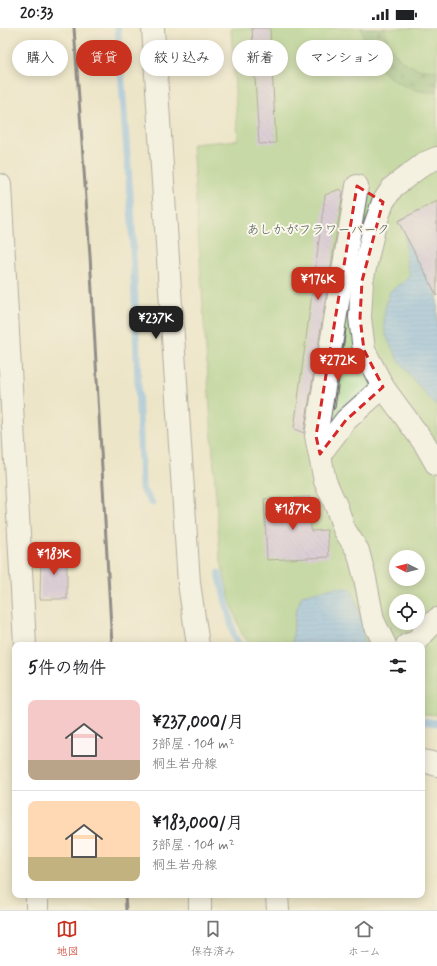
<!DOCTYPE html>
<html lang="ja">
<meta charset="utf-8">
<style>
:root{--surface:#fff;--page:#f6f6f6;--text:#202124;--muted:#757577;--line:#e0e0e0;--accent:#c8321e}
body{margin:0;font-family:Mynerve,"Klee One",sans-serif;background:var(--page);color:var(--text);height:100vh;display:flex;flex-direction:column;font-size:15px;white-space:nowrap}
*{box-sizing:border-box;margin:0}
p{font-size:13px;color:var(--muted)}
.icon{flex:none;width:22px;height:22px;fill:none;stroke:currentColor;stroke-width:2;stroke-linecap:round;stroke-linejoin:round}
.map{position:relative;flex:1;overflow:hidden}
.drawer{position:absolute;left:12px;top:614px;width:413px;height:256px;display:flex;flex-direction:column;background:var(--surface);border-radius:8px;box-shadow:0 2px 10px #0003}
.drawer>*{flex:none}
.guide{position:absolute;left:12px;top:12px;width:413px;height:36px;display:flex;gap:8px}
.needle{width:26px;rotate:276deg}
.buttons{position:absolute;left:389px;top:522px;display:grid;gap:8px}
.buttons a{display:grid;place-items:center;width:36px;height:36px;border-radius:50%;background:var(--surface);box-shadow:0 2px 10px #0003;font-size:20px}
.price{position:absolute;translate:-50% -34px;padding:0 9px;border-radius:8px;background:var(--accent);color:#fff;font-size:13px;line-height:26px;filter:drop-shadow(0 1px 2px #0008)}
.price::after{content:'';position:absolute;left:50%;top:24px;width:12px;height:9px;margin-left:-6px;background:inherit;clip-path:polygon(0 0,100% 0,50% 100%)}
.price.active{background:#222;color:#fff}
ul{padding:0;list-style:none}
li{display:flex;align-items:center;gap:12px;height:100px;padding:0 16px}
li+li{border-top:1px solid var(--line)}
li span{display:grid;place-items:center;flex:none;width:112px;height:80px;border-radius:8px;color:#555}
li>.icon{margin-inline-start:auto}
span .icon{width:48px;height:48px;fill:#fffc;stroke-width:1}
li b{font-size:17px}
h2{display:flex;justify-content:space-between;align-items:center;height:48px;padding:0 16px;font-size:17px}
.pill{padding:0 14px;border-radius:18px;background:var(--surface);box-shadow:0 2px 10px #0003;font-size:14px;line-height:36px}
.pill.active{background:var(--accent);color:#fff}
.status{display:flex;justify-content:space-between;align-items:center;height:28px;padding:0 20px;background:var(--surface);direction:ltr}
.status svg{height:11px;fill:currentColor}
.menu{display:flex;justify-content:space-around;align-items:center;height:56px;border-top:1px solid var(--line);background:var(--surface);font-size:11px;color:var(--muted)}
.menu a{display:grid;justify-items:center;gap:2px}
.menu .active{color:var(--accent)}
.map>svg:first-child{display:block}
</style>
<div class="status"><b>20:33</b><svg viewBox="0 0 49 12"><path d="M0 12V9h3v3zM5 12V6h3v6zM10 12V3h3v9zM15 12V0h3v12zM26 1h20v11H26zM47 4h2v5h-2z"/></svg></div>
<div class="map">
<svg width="437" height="882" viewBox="0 0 437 882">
<defs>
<pattern id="forest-firs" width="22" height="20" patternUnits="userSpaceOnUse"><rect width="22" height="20" fill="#7baf6b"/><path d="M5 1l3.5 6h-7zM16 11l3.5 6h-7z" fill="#648e59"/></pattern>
<pattern id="water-rules" width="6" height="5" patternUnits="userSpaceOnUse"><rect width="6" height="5" fill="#7bb6ec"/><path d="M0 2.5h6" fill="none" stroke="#6494c0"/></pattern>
<pattern id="building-back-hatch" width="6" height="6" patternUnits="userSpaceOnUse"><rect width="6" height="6" fill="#c6b1e4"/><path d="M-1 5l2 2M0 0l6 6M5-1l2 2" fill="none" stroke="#aa98c4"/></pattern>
</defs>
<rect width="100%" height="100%" fill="#fbf7ec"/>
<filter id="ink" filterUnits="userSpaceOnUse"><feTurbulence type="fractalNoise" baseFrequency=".025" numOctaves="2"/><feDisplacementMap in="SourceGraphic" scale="8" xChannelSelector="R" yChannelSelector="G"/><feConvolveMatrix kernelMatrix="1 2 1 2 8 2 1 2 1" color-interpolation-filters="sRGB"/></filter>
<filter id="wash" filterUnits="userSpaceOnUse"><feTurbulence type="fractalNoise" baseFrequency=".012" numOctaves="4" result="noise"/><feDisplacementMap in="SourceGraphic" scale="16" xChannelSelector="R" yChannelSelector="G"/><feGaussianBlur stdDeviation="0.9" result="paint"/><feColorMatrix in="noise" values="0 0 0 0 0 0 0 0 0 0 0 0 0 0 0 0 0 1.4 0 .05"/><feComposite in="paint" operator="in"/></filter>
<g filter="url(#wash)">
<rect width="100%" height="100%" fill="#ede5c8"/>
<!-- green -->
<path fill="#9acb7b" stroke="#5e765b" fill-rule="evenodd" d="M 231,0 L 437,0 L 437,687 L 422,686 L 422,617 L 251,617 L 241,605 L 230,572 L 220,529 L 192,116 L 238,112 ZM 396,529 L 418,529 L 418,551 L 396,551 ZM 396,573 L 418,573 L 418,595 L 396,595 Z"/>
<!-- forest -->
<path fill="url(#forest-firs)" stroke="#4e6853" d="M 361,0 L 385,0 C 387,26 411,46 437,42 L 437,64 C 409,66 381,49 368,24 C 365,17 363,8 361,0 Z"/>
<!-- water -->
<g fill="url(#water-rules)" stroke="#4e6c94">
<path d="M 410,185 L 437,243 L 437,378 C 420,361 390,326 385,302 C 382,289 386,276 390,263 L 403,255 L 410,247 C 402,228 406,204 410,185 Z"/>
<polygon points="337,559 352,561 363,597 364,617 292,617 295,586 302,567"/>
</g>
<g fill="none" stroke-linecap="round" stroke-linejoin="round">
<!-- stream -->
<g stroke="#7bb6ec" stroke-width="7">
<polyline points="118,0 132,195 142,461 152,475"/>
<polyline points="219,545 234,608 239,617"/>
<polyline points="422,693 437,695"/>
</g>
</g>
<g id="blocks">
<!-- building -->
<g fill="url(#building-back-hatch)">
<polygon points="252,0 270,0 276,115 259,116"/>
<polygon points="340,161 343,164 304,405 294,401 325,167"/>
<polygon points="437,173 437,268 398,193"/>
<polygon points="346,300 335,380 333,382"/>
<polygon points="310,469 311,503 327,502 329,529 267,532 264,471"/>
<polygon points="41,525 67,526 67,571 40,571"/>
</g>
</g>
</g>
<g filter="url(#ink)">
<use href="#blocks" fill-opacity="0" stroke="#69666c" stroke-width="1"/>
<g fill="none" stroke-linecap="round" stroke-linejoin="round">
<defs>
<g id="street">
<polyline points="437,130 425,135 393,159 383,174 374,200 362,253 360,290 364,322 383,359 425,416 437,437"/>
<polyline points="357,158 316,408 325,453 337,480 344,501 358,523 365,550 373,592 385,617"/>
<polyline points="320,426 346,392 383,359"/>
<polyline points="407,617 415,614 437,591"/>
</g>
<g id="secondary">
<polyline points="153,0 189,555 198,617"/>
<polyline points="422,733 428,734 437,737"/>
<polyline points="200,867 200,882"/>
<polyline points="277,867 278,882"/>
</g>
<g id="primary">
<polyline points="0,157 25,617"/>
<polyline points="37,867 37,882"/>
</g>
</defs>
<!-- street casing -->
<use href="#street" stroke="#69666c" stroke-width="24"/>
<!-- secondary casing -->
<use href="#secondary" stroke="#69666c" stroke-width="24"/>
<!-- primary casing -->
<use href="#primary" stroke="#69666c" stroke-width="24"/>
<!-- street -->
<use href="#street" stroke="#fff" stroke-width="22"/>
<!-- secondary -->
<use href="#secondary" stroke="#fff" stroke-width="22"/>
<!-- primary -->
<use href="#primary" stroke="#fff" stroke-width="22"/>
<!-- rail -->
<g stroke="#22223b" stroke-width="3">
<polyline points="74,0 90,228 112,617"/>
<polyline points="125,867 126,882"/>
</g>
</g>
</g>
<!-- marked area -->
<path d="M0 0H437V882H0ZM 357,158 L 383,174 L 362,253 L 360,290 L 364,322 L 383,359 L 346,392 L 320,426 L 316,408 Z" fill="#ede5c8" fill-opacity=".55" fill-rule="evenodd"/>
<path fill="none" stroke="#d62828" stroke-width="3" stroke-dasharray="8 5" stroke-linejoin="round" d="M 357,158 L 383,174 L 362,253 L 360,290 L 364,322 L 383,359 L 346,392 L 320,426 L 316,408 Z"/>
<g text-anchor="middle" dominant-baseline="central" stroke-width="4" stroke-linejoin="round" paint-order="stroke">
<!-- park labels -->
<g font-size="13" fill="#4c5d51" stroke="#fbf7ec">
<text x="318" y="202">あしかがフラワーパーク</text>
</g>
</g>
</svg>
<div class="buttons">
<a><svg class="needle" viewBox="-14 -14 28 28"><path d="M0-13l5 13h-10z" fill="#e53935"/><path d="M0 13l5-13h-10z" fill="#757577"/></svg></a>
<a><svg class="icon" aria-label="locate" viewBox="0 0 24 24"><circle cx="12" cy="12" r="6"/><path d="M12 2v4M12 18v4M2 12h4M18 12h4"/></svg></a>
</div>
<b class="price" style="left:318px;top:273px">¥176K</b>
<b class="price active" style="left:156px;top:312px">¥237K</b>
<b class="price" style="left:338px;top:354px">¥272K</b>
<b class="price" style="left:293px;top:503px">¥187K</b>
<b class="price" style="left:54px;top:548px">¥183K</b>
<div class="guide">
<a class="pill">購入</a>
<a class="pill active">賃貸</a>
<a class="pill">絞り込み</a>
<a class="pill">新着</a>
<a class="pill">マンション</a>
</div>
<section class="drawer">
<h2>5件の物件<svg class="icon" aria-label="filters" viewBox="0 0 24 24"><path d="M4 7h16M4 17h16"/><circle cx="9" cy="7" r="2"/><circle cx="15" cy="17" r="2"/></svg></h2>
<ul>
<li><span style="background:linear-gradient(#f6c9c9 75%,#b9a48a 0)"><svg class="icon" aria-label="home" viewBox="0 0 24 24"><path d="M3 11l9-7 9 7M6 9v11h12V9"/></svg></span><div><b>¥237,000/月</b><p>3部屋 · 104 m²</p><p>桐生岩舟線</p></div></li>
<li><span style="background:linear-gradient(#ffd9b3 70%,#c2b280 0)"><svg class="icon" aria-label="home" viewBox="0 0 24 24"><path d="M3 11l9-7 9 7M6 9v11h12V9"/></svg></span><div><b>¥183,000/月</b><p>3部屋 · 104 m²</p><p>桐生岩舟線</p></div></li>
</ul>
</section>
</div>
<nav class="menu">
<a class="active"><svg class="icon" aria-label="map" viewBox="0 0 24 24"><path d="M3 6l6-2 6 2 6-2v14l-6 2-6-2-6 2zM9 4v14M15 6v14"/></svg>地図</a>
<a><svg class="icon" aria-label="saved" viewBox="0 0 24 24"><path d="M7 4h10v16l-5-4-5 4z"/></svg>保存済み</a>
<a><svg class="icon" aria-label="home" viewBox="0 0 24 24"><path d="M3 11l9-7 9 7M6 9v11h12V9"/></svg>ホーム</a>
</nav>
